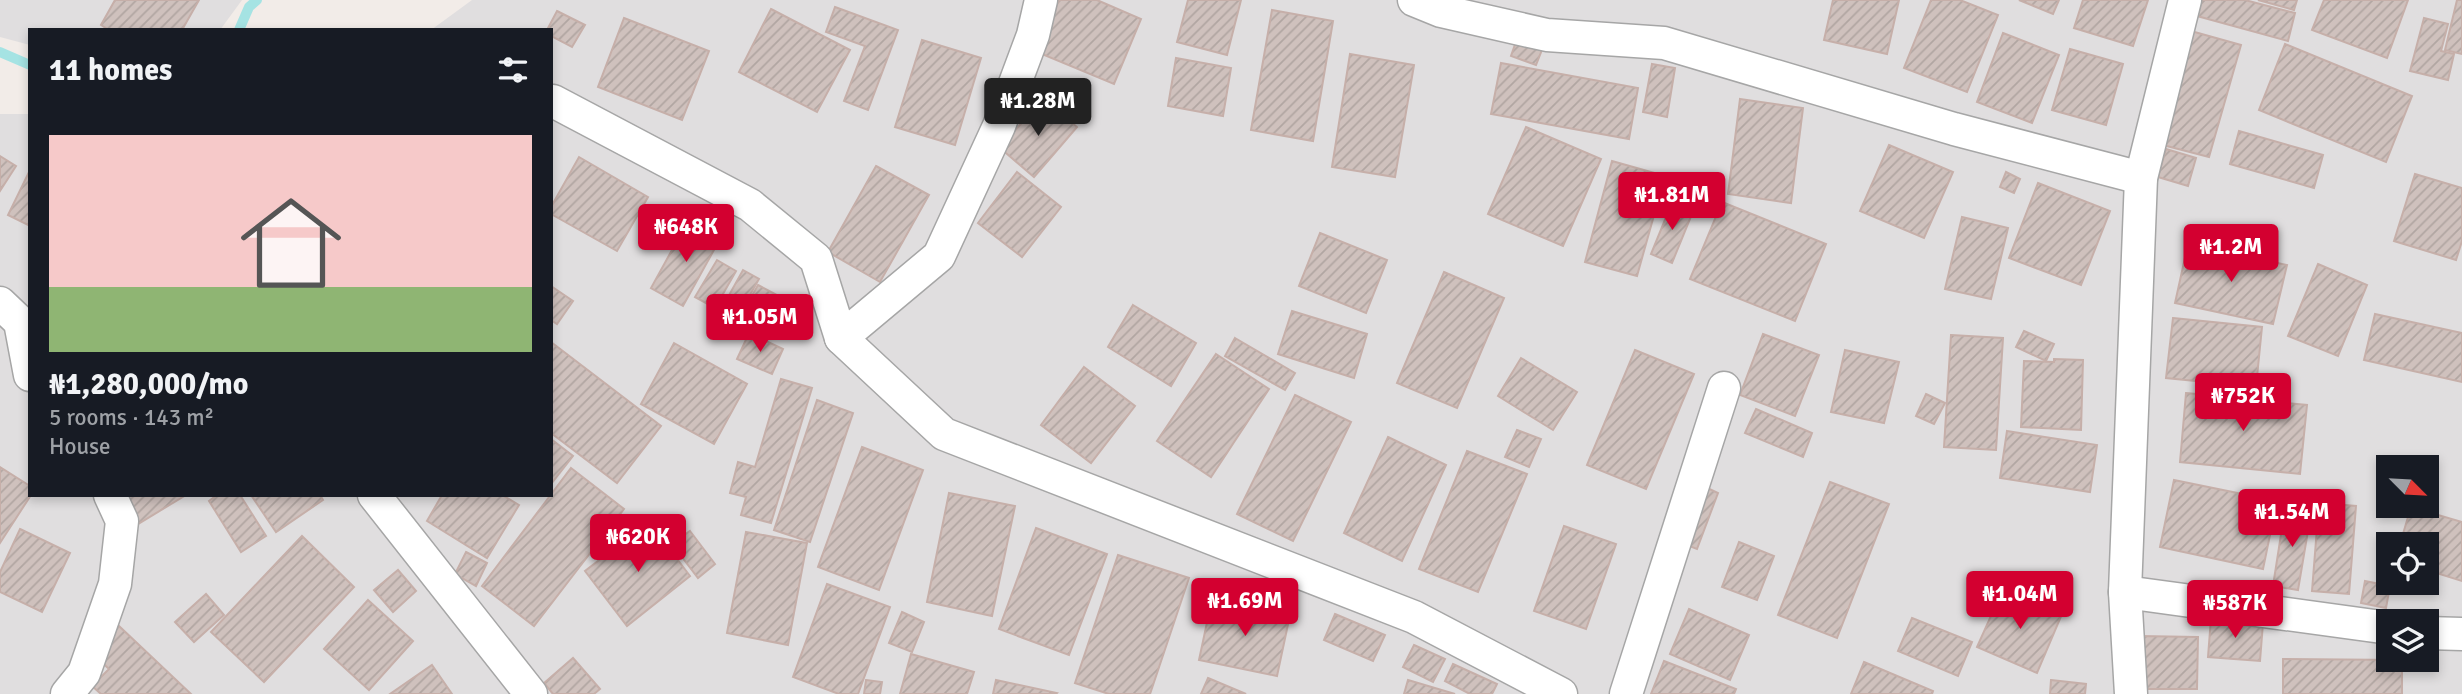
<!DOCTYPE html>
<meta charset="utf-8">
<style>
:root{--surface:#171b24;--page:#242831;--text:#f1f3f6;--muted:#9ea1a6;--line:#363941;--accent:#d30030}
body{margin:0;font-family:Signika,sans-serif;background:var(--page);color:var(--text);height:100vh;display:flex;flex-direction:column;font-size:26px;white-space:nowrap}
*{box-sizing:border-box;margin:0}
p{font-size:23px;color:var(--muted)}
.icon{flex:none;width:38px;height:38px;fill:none;stroke:currentColor;stroke-width:2;stroke-linecap:round;stroke-linejoin:round}
.map{position:relative;flex:1;overflow:hidden}
.panel{position:absolute;left:28px;top:28px;width:525px;height:469px;display:flex;flex-direction:column;background:var(--surface);border-radius:0px;box-shadow:0 4px 10px #0003}
.panel>*{flex:none}
.needle{width:46px;rotate:114deg}
.fabs{position:absolute;left:2376px;top:455px;display:grid;gap:14px}
.fabs a{display:grid;place-items:center;width:63px;height:63px;border-radius:0px;background:var(--surface);box-shadow:0 4px 10px #0003;font-size:35px}
.price{position:absolute;translate:-50% -60px;padding:0 16px;border-radius:7px;background:var(--accent);color:#fff;font-size:23px;line-height:46px;filter:drop-shadow(0 2px 4px #0008)}
.price::after{content:'';position:absolute;left:50%;top:42px;width:21px;height:16px;margin-left:-10px;background:inherit;clip-path:polygon(0 0,100% 0,50% 100%)}
.price.current{background:#222;color:#fff}
ul{padding:0;list-style:none}
li{display:grid;align-content:center;gap:14px;height:371px;padding:0 21px}
li+li{border-top:2px solid var(--line)}
li span{display:grid;place-items:center;height:217px;border-radius:0px;color:#555}
li>.icon{margin-inline-start:auto}
span .icon{width:126px;height:126px;fill:#fffc;stroke-width:1}
li b{font-size:30px}
h2{display:flex;justify-content:space-between;align-items:center;height:84px;padding:0 21px;font-size:30px}
.map>svg:first-child{display:block}
</style>
<div class="map">
<svg width="2462" height="694" viewBox="0 0 2462 694">
<defs>
<pattern id="building-hatch" width="6" height="6" patternUnits="userSpaceOnUse" patternTransform="scale(1.75)"><rect width="6" height="6" fill="#cfc1bd"/><path d="M-1 1l2-2M0 6l6-6M5 7l2-2" fill="none" stroke="#b1a6a2"/></pattern>
</defs>
<rect width="100%" height="100%" fill="#f2ece8"/>
<!-- residential -->
<g fill="#e0dedf" fill-rule="evenodd">
<polygon points="0,0 242,0 220,30 30,30 30,45 0,37"/>
<path d="M 472,0 L 2462,0 L 2462,694 L 0,694 L 0,114 L 30,114 L 30,495 L 551,495 L 551,30 L 431,30 ZM 2389,467 L 2427,467 L 2427,506 L 2389,506 ZM 2389,544 L 2427,544 L 2427,583 L 2389,583 ZM 2389,621 L 2427,621 L 2427,660 L 2389,660 Z"/>
</g>
<g fill="none" stroke-linecap="round" stroke-linejoin="round">
<!-- stream -->
<g stroke="#a5e3e3" stroke-width="10">
<polyline points="239,30 249,7 257,0"/>
<polyline points="0,52 30,65"/>
</g>
</g>
<!-- building -->
<g fill="url(#building-hatch)" stroke="#c6afa9" stroke-width="2">
<polygon points="115,0 199,0 182,30 109,30 101,25"/>
<polygon points="1059,0 1097,0 1141,19 1114,84 1037,52"/>
<polygon points="1188,0 1241,0 1227,55 1177,42"/>
<polygon points="1833,0 1899,0 1887,54 1824,40"/>
<polygon points="1931,0 1960,0 1998,15 1967,92 1904,68"/>
<polygon points="2019,0 2059,0 2053,14"/>
<polygon points="2083,0 2148,0 2133,46 2074,28"/>
<polygon points="2202,0 2245,0 2295,13 2288,41 2197,16"/>
<polygon points="2258,0 2297,0 2294,10"/>
<polygon points="2324,0 2408,0 2387,58 2312,30"/>
<polygon points="2457,0 2462,0 2462,54 2445,50"/>
<polygon points="835,7 898,30 868,110 844,101 865,46 826,32"/>
<polygon points="771,9 850,50 817,112 739,72"/>
<polygon points="1272,10 1333,21 1313,141 1251,130"/>
<polygon points="557,11 585,25 572,47 551,36 551,30 547,30"/>
<polygon points="624,18 709,51 682,120 598,87"/>
<polygon points="2424,18 2448,24 2441,51 2454,54 2448,80 2410,71"/>
<polygon points="2191,31 2241,45 2209,157 2159,144"/>
<polygon points="1519,33 1545,42 1536,65 1511,56"/>
<polygon points="2003,33 2059,55 2032,123 1977,102"/>
<polygon points="922,40 981,58 955,145 895,127"/>
<polygon points="2285,44 2412,96 2386,162 2259,110"/>
<polygon points="2070,49 2123,64 2106,125 2052,110"/>
<polygon points="1350,54 1414,65 1395,177 1332,167"/>
<polygon points="1176,58 1231,68 1223,116 1168,106"/>
<polygon points="1501,63 1638,88 1629,139 1491,114"/>
<polygon points="1652,64 1675,68 1667,117 1643,112"/>
<polygon points="1043,98 1077,127 1034,177 1000,148"/>
<polygon points="1740,99 1803,108 1791,203 1728,194"/>
<polygon points="1526,127 1601,159 1563,246 1488,214"/>
<polygon points="2239,131 2323,155 2314,188 2230,164"/>
<polygon points="1889,145 1953,172 1924,238 1860,211"/>
<polygon points="2166,149 2196,158 2188,186 2158,177"/>
<polygon points="0,156 16,166 0,191"/>
<polygon points="579,157 648,197 617,251 551,214 551,207"/>
<polygon points="1612,161 1665,176 1637,276 1585,262"/>
<polygon points="876,166 929,195 880,282 828,252"/>
<polygon points="30,170 30,226 8,215"/>
<polygon points="1017,172 1061,207 1022,257 978,223"/>
<polygon points="2006,172 2020,179 2014,193 2000,187"/>
<polygon points="2415,174 2462,188 2462,241 2456,260 2394,241"/>
<polygon points="2038,183 2110,211 2081,285 2009,258"/>
<polygon points="1673,200 1694,209 1672,263 1651,254"/>
<polygon points="1722,202 1826,244 1795,321 1690,279"/>
<polygon points="1962,217 2008,228 1991,299 1945,289"/>
<polygon points="688,221 720,239 683,306 651,288"/>
<polygon points="1320,233 1387,260 1366,313 1299,286"/>
<polygon points="2188,244 2287,265 2273,324 2175,303"/>
<polygon points="717,260 736,271 715,308 695,297"/>
<polygon points="2318,264 2367,285 2338,356 2288,336"/>
<polygon points="743,270 759,279 734,323 718,315"/>
<polygon points="1444,272 1504,298 1457,408 1397,383"/>
<polygon points="758,285 788,301 768,337 738,320"/>
<polygon points="551,286 573,301 557,324 551,320"/>
<polygon points="1133,305 1196,343 1171,386 1108,347"/>
<polygon points="1292,311 1367,334 1354,378 1278,354"/>
<polygon points="2375,314 2462,333 2462,382 2364,360"/>
<polygon points="2173,318 2262,327 2256,387 2166,378"/>
<polygon points="2024,331 2054,344 2046,361 2016,347"/>
<polygon points="749,333 783,349 772,374 737,359"/>
<polygon points="1763,334 1819,355 1795,416 1740,395"/>
<polygon points="1951,335 2003,338 1996,450 1944,447"/>
<polygon points="1235,338 1295,373 1285,390 1225,356"/>
<polygon points="551,342 661,426 617,483 551,433"/>
<polygon points="674,343 747,384 714,444 641,404"/>
<polygon points="1635,350 1694,374 1646,489 1587,465"/>
<polygon points="1845,350 1899,362 1884,423 1831,412"/>
<polygon points="1216,354 1269,389 1211,477 1157,441"/>
<polygon points="1521,358 1577,392 1553,430 1498,396"/>
<polygon points="2054,359 2083,360 2081,430 2021,427 2024,361 2054,362"/>
<polygon points="1084,367 1135,406 1091,463 1041,425"/>
<polygon points="781,379 812,388 771,523 741,515 746,497 730,493 738,462 755,467"/>
<polygon points="2186,393 2307,405 2300,474 2180,462"/>
<polygon points="1926,394 1945,403 1934,424 1916,416"/>
<polygon points="1295,395 1351,422 1293,541 1237,514"/>
<polygon points="817,400 853,413 810,542 774,530"/>
<polygon points="1756,409 1812,433 1803,457 1745,433"/>
<polygon points="1517,430 1541,439 1529,467 1505,457"/>
<polygon points="2007,431 2097,445 2090,492 2000,478"/>
<polygon points="1388,437 1446,465 1402,561 1344,533"/>
<polygon points="551,439 573,456 551,484"/>
<polygon points="862,447 923,470 879,590 818,567"/>
<polygon points="1467,451 1527,474 1478,592 1419,569"/>
<polygon points="0,467 30,486 31,495 0,543"/>
<polygon points="571,468 624,509 534,626 482,586"/>
<polygon points="2174,480 2277,501 2263,569 2160,547"/>
<polygon points="1830,482 1889,504 1837,638 1778,615"/>
<polygon points="1701,485 1718,493 1697,549 1679,542"/>
<polygon points="949,493 1015,506 992,616 927,602"/>
<polygon points="121,495 186,495 138,524"/>
<polygon points="217,495 240,495 266,536 241,552 209,501"/>
<polygon points="251,495 320,495 323,500 276,532"/>
<polygon points="442,495 502,495 519,505 487,558 427,521"/>
<polygon points="2319,503 2356,506 2349,594 2312,591"/>
<polygon points="2411,507 2462,522 2462,581 2427,570 2427,544 2400,544"/>
<polygon points="2285,509 2311,513 2298,590 2273,586"/>
<polygon points="649,522 690,576 627,626 585,571"/>
<polygon points="1564,526 1616,544 1586,629 1534,611"/>
<polygon points="1036,528 1107,554 1069,655 999,629"/>
<polygon points="20,529 70,553 42,612 0,592 0,572"/>
<polygon points="690,531 715,564 698,578 672,544"/>
<polygon points="746,532 807,543 788,645 727,633"/>
<polygon points="302,536 354,587 264,682 211,632"/>
<polygon points="1739,542 1774,556 1757,600 1722,587"/>
<polygon points="466,552 487,563 476,586 455,574"/>
<polygon points="1118,555 1189,578 1150,694 1109,694 1075,683"/>
<polygon points="398,570 416,591 393,612 374,590"/>
<polygon points="2365,581 2390,586 2386,608 2361,603"/>
<polygon points="827,584 890,607 858,694 839,694 793,677"/>
<polygon points="2003,589 2062,614 2037,673 1977,647"/>
<polygon points="206,594 224,615 194,642 175,622"/>
<polygon points="1212,599 1290,615 1277,676 1199,660"/>
<polygon points="368,600 413,641 369,690 324,649"/>
<polygon points="1689,609 1749,635 1730,680 1670,654"/>
<polygon points="902,612 924,622 912,652 889,643"/>
<polygon points="1335,614 1385,635 1373,661 1324,640"/>
<polygon points="1912,618 1972,642 1958,676 1898,651"/>
<polygon points="2211,618 2263,623 2260,661 2208,657"/>
<polygon points="119,626 191,694 101,694 92,686 109,669 93,654"/>
<polygon points="2139,636 2198,637 2197,689 2137,689"/>
<polygon points="1414,645 1445,659 1433,682 1403,667"/>
<polygon points="911,654 974,672 967,694 900,694"/>
<polygon points="573,658 600,689 594,694 553,694 544,683"/>
<polygon points="2283,659 2402,660 2402,694 2283,694"/>
<polygon points="1664,661 1736,689 1734,694 1651,694"/>
<polygon points="1864,662 1933,691 1932,694 1851,694"/>
<polygon points="1453,664 1497,684 1492,694 1470,694 1445,681"/>
<polygon points="432,665 452,694 390,694"/>
<polygon points="1208,678 1246,694 1201,694"/>
<polygon points="866,680 882,682 880,694 864,694"/>
<polygon points="996,680 1057,693 1056,694 993,694"/>
<polygon points="1408,680 1455,694 1404,694"/>
<polygon points="2051,680 2086,684 2085,694 2050,694"/>
</g>
<g fill="none" stroke-linecap="round" stroke-linejoin="round">
<defs>
<g id="minor">
<polyline points="1414,0 1441,11 1547,35 1664,43 1954,129 2141,178"/>
<polyline points="553,101 750,205 816,259 841,338 944,434 1414,617 1561,694"/>
<polyline points="0,303 20,322 30,375"/>
<polyline points="841,338 939,256 999,126 1033,35 1041,0"/>
<polyline points="374,495 531,694"/>
<polyline points="2125,592 2389,628"/>
<polyline points="2427,633 2462,634"/>
<polyline points="67,694 84,673 115,584 122,521 110,495"/>
<polyline points="1626,694 1724,388"/>
<polyline points="2131,694 2125,592 2141,178 2185,0"/>
</g>
</defs>
<!-- minor casing -->
<use href="#minor" stroke="#a6a6a6" stroke-width="35"/>
<!-- minor -->
<use href="#minor" stroke="#fff" stroke-width="32"/>
</g>
</svg>
<div class="fabs">
<a><svg class="needle" viewBox="-14 -14 28 28"><path d="M0-13l5 13h-10z" fill="#e53935"/><path d="M0 13l5-13h-10z" fill="#9ea1a6"/></svg></a>
<a><svg class="icon" aria-label="locate" viewBox="0 0 24 24"><circle cx="12" cy="12" r="6"/><path d="M12 2v4M12 18v4M2 12h4M18 12h4"/></svg></a>
<a><svg class="icon" aria-label="layers" viewBox="0 0 24 24"><path d="M12 4l9 5-9 5-9-5zM3 14l9 5 9-5"/></svg></a>
</div>
<b class="price current" style="left:1038px;top:138px">₦1.28M</b>
<b class="price" style="left:1672px;top:232px">₦1.81M</b>
<b class="price" style="left:686px;top:264px">₦648K</b>
<b class="price" style="left:2231px;top:284px">₦1.2M</b>
<b class="price" style="left:760px;top:354px">₦1.05M</b>
<b class="price" style="left:2243px;top:433px">₦752K</b>
<b class="price" style="left:2292px;top:549px">₦1.54M</b>
<b class="price" style="left:638px;top:574px">₦620K</b>
<b class="price" style="left:2020px;top:631px">₦1.04M</b>
<b class="price" style="left:1245px;top:638px">₦1.69M</b>
<b class="price" style="left:2235px;top:640px">₦587K</b>
<section class="panel">
<h2>11 homes<svg class="icon" aria-label="filters" viewBox="0 0 24 24"><path d="M4 7h16M4 17h16"/><circle cx="9" cy="7" r="2"/><circle cx="15" cy="17" r="2"/></svg></h2>
<ul>
<li><span style="background:linear-gradient(#f6c9c9 70%,#8fb573 0)"><svg class="icon" aria-label="home" viewBox="0 0 24 24"><path d="M3 11l9-7 9 7M6 9v11h12V9"/></svg></span><div><b>₦1,280,000/mo</b><p>5 rooms · 143 m²</p><p>House</p></div></li>
</ul>
</section>
</div>
